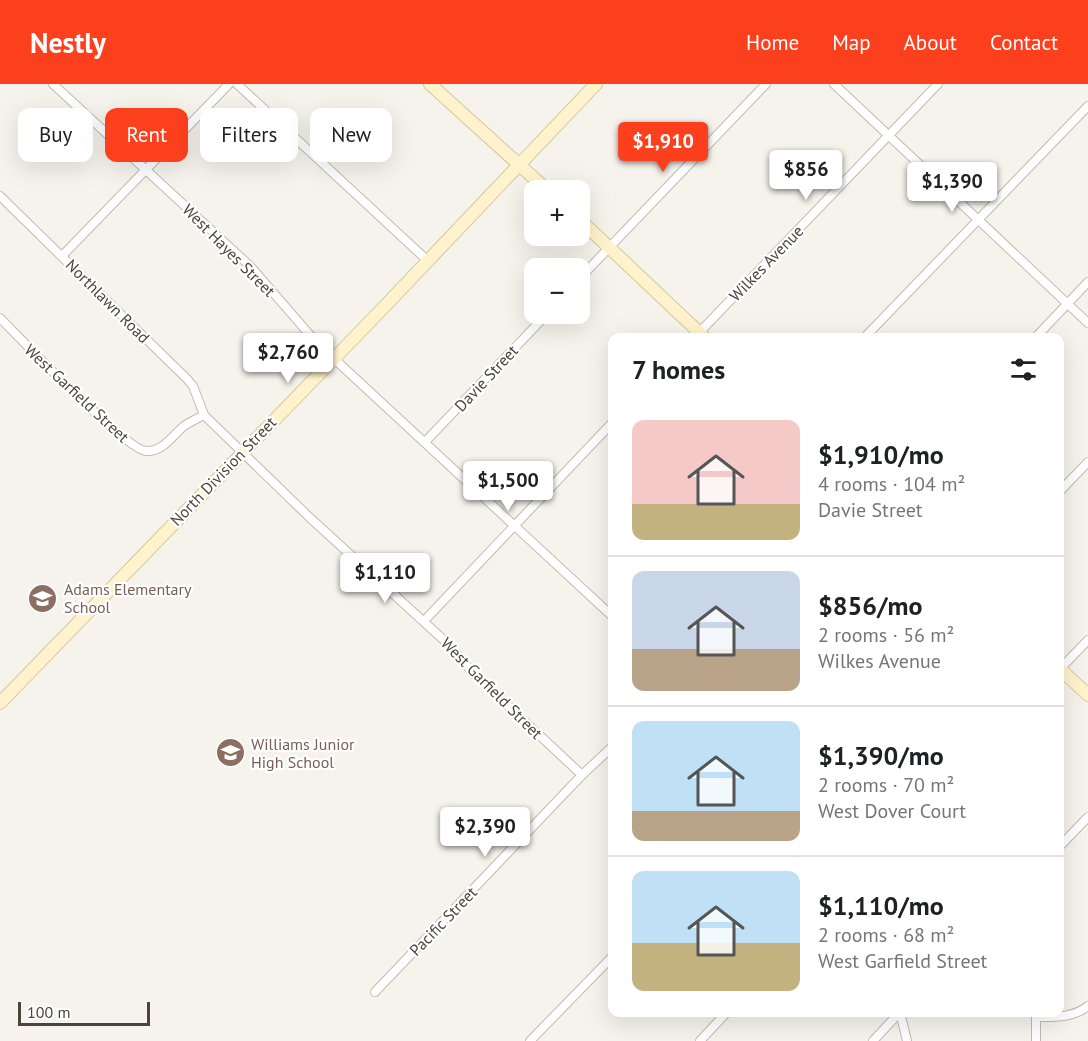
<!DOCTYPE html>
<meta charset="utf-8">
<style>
:root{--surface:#fff;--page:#f2f2f2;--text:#202124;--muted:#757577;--line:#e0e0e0;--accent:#fc3f1d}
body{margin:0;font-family:"PT Sans",sans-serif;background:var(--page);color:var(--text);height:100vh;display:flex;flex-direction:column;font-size:22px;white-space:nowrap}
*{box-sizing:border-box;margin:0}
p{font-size:20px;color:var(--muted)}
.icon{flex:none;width:33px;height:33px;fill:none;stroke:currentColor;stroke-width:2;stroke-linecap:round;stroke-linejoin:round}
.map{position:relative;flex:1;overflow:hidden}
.panel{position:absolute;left:608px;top:249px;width:456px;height:684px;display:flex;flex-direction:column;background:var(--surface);border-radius:12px;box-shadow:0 6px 24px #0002}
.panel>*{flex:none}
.hud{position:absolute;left:18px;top:24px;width:500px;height:54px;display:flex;gap:12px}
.tools{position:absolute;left:524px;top:96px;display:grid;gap:12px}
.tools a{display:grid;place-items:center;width:66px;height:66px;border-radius:12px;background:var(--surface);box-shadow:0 6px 24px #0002;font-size:30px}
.scale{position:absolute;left:18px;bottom:15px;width:132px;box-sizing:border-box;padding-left:6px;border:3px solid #4b4439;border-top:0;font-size:16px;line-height:21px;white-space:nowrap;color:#4b4439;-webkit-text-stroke:4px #fff;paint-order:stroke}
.price{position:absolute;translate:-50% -51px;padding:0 14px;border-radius:6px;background:#fff;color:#222;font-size:20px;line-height:39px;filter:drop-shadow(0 2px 3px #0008)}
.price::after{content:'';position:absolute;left:50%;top:36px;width:18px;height:14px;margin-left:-9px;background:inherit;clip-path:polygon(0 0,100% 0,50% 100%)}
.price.current{background:var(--accent);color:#fff}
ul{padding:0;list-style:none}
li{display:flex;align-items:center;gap:18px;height:150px;padding:0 24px}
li+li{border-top:2px solid var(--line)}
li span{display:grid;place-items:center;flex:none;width:168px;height:120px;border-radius:12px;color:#555}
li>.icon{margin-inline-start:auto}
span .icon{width:72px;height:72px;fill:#fffc;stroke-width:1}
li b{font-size:26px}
h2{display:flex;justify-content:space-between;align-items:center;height:72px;padding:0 24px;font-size:26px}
.pill{padding:0 21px;border-radius:12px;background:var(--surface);box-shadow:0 6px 24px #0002;font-size:21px;line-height:54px}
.pill.current{background:var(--accent);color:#fff}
header{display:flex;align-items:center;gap:36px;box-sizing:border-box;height:84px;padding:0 30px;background:var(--accent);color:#fff}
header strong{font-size:28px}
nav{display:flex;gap:33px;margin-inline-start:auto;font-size:21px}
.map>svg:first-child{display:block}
</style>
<header>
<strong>Nestly</strong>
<nav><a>Home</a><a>Map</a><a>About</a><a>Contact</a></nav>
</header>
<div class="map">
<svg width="1088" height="957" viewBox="0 0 1088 957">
<rect width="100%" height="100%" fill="#f6f3ec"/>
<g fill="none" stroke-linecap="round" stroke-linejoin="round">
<defs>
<g id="street">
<polyline points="53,0 251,183 316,258 612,532"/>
<polyline points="237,0 428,177"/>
<polyline points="834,0 1088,239"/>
<polyline points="0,112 187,295 193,302 204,331 308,432 447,559 474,590 582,691"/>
<polyline points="62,172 229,0"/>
<polyline points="579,195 766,0"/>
<path d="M 0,234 C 21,255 126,366 146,367 C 163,368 173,351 184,342 C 190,338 198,334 204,331"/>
<polyline points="694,254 938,0"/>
<polyline points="864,254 1088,22"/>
<polyline points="1035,254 1088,198"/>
<polyline points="425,358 547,230"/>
<polyline points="1059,408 1088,378"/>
<polyline points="424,537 612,339"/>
<polyline points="1059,586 1088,556"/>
<polyline points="1059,763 1088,733"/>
<polyline points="375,908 582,691 612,663"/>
<polyline points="900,928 907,957"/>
<polyline points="1036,929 1036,957"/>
<path d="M 1036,933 C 1054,933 1073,934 1088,922"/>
<polyline points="530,957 612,873"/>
<polyline points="700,957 727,928"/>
<polyline points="873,957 900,928"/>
</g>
<g id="secondary">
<polyline points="430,0 547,106"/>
<polyline points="579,135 705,254"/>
<polyline points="1059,584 1088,611"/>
<polyline points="0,619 384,223 596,0"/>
</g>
</defs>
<!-- street casing -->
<use href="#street" stroke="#c2bbae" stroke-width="10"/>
<!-- secondary casing -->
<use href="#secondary" stroke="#d6c79b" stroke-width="14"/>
<!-- street -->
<use href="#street" stroke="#fff" stroke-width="8"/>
<!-- secondary -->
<use href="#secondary" stroke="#fff3cd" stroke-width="12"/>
</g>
<!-- icons -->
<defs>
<symbol id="school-disc" viewBox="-11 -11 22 22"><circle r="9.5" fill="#8d6e63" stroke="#fff"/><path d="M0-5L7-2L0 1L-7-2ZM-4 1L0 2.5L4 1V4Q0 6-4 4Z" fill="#fff"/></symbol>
</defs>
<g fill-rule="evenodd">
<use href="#school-disc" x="26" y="498" width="33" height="33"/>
<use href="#school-disc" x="214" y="652" width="33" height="33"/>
</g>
<g text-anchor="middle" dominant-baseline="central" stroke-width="4.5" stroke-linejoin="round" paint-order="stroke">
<!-- street labels -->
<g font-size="16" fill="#4b4439" stroke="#fff">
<text transform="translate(229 166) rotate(45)">West Hayes Street</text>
<text transform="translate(766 179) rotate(-46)">Wilkes Avenue</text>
<text transform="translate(108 217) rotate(45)">Northlawn Road</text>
<text transform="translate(486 294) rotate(-47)">Davie Street</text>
<text transform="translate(77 309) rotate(43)">West Garfield Street</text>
<text transform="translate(223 387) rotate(-46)">North Division Street</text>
<text transform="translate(492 604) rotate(45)">West Garfield Street</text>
<text transform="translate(443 837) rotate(-46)">Pacific Street</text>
</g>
<!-- education labels -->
<g font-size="16" fill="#785e54" stroke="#fff" text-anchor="start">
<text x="64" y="505">Adams Elementary<tspan x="64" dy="18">School</tspan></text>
<text x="251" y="660">Williams Junior<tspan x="251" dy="18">High School</tspan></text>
</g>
</g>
</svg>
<div class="tools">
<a>+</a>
<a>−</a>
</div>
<div class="scale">100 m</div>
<b class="price current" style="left:663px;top:89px">$1,910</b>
<b class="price" style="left:806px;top:117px">$856</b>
<b class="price" style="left:952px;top:129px">$1,390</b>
<b class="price" style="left:288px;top:300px">$2,760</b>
<b class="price" style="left:508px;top:428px">$1,500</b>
<b class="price" style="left:385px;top:520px">$1,110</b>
<b class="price" style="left:485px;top:774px">$2,390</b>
<div class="hud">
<a class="pill">Buy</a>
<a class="pill current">Rent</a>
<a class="pill">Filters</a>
<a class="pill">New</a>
</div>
<section class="panel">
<h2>7 homes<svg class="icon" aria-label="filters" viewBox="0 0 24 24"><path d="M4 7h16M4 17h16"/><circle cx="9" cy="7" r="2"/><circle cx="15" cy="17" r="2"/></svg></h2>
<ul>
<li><span style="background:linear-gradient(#f6c9c9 70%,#c2b280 0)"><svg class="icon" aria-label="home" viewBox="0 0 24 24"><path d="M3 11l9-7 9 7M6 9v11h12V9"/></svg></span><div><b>$1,910/mo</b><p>4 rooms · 104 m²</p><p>Davie Street</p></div></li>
<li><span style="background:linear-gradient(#c9d6e8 65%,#b9a48a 0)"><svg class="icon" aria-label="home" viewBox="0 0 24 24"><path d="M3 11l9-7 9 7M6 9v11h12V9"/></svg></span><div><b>$856/mo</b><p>2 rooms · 56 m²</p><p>Wilkes Avenue</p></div></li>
<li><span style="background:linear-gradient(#bfe0f5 75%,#b9a48a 0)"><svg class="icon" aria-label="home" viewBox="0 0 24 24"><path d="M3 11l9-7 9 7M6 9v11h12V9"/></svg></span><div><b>$1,390/mo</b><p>2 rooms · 70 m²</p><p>West Dover Court</p></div></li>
<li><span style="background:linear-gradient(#bfe0f5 60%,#c2b280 0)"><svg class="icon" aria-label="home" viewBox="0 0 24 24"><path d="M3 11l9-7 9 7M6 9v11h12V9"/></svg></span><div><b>$1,110/mo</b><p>2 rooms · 68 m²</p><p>West Garfield Street</p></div></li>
</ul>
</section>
</div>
